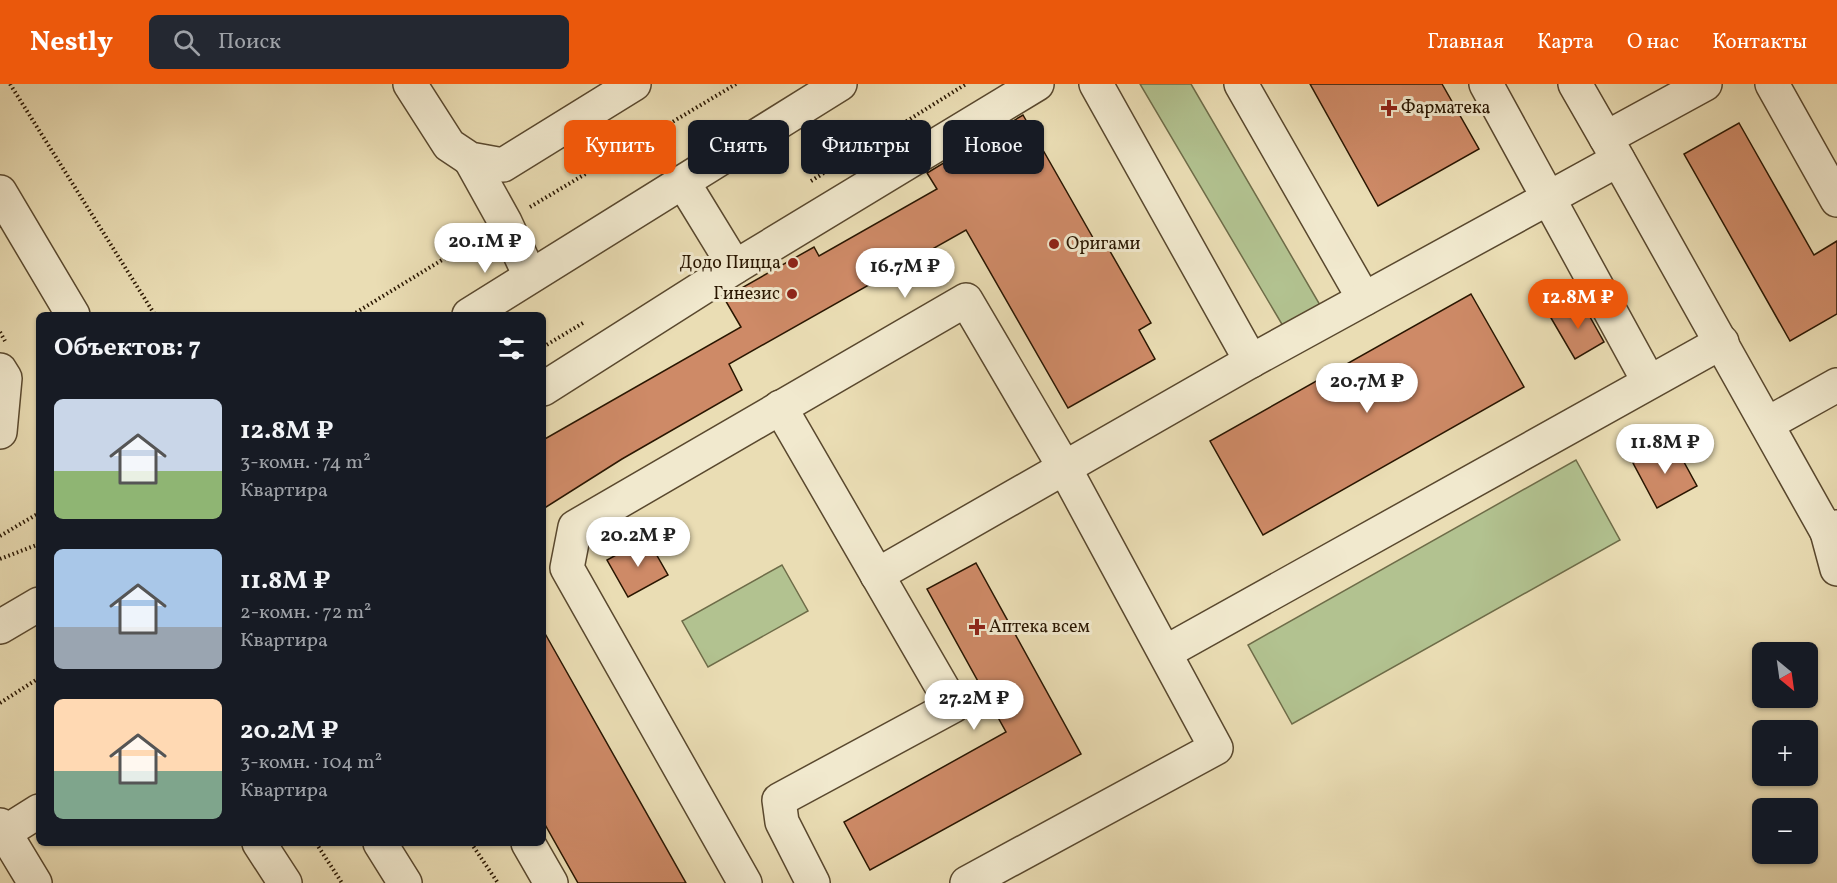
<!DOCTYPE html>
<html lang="ru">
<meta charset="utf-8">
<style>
:root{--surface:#171b24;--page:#242831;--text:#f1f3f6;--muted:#9ea1a6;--accent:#ea580c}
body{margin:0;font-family:Vollkorn,serif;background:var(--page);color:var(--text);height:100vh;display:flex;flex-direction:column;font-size:22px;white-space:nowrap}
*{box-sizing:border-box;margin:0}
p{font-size:20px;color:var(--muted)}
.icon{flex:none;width:33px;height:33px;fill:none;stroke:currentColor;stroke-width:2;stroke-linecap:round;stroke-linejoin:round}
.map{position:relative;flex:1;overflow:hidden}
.drawer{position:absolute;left:36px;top:228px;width:510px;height:534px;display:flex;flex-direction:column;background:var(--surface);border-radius:9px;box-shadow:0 2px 4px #0004}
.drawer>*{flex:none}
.top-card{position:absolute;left:564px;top:36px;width:570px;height:54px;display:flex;gap:12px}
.needle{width:39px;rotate:151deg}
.fabs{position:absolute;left:1752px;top:558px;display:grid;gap:12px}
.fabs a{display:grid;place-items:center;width:66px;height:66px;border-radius:9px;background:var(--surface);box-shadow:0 2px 4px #0004;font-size:30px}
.price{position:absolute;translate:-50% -51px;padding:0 14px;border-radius:21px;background:#fff;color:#222;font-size:20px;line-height:39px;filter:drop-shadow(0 2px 3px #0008)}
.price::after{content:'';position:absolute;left:50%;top:36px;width:18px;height:14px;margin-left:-9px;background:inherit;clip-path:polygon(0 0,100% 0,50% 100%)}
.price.on{background:var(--accent);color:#fff}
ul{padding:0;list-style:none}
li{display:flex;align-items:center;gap:18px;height:150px;padding:0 18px}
li span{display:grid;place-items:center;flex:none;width:168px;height:120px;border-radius:9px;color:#555}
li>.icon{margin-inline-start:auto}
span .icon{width:72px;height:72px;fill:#fffc;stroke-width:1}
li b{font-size:26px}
h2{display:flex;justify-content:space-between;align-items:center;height:72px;padding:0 18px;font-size:26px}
.tag{padding:0 21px;border-radius:9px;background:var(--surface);box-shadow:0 2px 4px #0004;font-size:21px;line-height:54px}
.tag.on{background:var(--accent);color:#fff}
header{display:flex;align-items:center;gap:36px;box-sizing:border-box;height:84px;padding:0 30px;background:var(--accent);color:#fff}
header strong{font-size:28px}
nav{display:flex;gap:33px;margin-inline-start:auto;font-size:21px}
.search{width:420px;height:54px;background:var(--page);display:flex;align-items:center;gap:15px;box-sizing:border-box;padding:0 21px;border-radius:9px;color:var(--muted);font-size:22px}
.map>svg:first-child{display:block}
</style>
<header>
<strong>Nestly</strong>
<div class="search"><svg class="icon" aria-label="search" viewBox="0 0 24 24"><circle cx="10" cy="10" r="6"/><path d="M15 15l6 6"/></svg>Поиск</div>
<nav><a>Главная</a><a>Карта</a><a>О нас</a><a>Контакты</a></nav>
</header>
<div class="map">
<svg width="1837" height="799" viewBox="0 0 1837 799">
<rect width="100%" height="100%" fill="#eaddb4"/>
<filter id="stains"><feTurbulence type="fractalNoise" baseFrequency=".00333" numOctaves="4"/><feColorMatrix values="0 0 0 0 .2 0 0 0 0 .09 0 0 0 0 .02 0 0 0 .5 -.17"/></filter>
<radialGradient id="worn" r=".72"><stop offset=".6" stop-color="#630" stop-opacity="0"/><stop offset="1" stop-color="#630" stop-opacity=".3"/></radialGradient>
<!-- green -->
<g fill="#b2c290" stroke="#6e6c48" stroke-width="1.5">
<polygon points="1140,0 1191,0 1320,221 1283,242"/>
<polygon points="1576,376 1620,456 1292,640 1248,561"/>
<polygon points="782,481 808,527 708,583 682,537"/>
</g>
<!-- building -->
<g fill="#ce8a67" stroke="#291601" stroke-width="1.5">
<polygon points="1310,0 1442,0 1479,65 1378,122"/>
<polygon points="1023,31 1100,166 1107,162 1151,239 1139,246 1155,275 1068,324 966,146 729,280 742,306 622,375 543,425 543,356 741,243 724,214 814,163 819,172 937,105 927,89"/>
<polygon points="1739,39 1814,171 1837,157 1837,230 1790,257 1684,70"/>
<polygon points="1471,210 1524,303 1263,451 1210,357"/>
<polygon points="1581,217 1604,258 1575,275 1551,234"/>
<polygon points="1673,358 1697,402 1657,424 1633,379"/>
<polygon points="647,454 668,491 628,513 607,476"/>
<polygon points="976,479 1081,670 870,786 844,738 1006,648 927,505"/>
<polygon points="543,546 686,799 578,799 543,737"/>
</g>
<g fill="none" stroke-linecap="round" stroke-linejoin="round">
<defs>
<g id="minor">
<polyline points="410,0 449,61 470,75 503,81 634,0"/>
<polyline points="1096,0 1251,277"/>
<polyline points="1241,0 1364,215"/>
<polyline points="1486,0 1649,298"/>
<polyline points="1575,0 1606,54"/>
<polyline points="1705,0 1606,54 1827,448 1837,443"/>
<polyline points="1772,0 1837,116"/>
<polyline points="470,75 505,138 530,192"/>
<polyline points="683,98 735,183"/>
<polyline points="0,108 73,231"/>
<polyline points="469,231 840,0"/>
<polyline points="0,286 5,294 0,348"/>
<polyline points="543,305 735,183 1037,0"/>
<polyline points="780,323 953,622 779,716 782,738 813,799"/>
<polyline points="1767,340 1837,301"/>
<polyline points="1827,448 1837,485"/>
<polyline points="877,491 1251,277 1618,76"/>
<polyline points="0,543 39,520"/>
<polyline points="1166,568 1722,258"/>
<polyline points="0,741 35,799"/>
<polyline points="4,749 39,727"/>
<polyline points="259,759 285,799"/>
<polyline points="380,759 405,799"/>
<polyline points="528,759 551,799"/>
<polyline points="745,799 567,484 575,443 966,216 1064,383 1216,664 967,799"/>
</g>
</defs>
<!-- minor casing -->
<use href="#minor" stroke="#59482e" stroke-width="36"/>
<!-- path -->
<g stroke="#291601" stroke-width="4" stroke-dasharray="1.5 3" stroke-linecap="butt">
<polyline points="10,0 155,231"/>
<polyline points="811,97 966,0"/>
<polyline points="530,123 736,0"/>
<polyline points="352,231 478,154"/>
<polyline points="0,248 5,257"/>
<polyline points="543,263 583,239"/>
<polyline points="0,452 39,429"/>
<polyline points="0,475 39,460"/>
<polyline points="0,619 39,594"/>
<polyline points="316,759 342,799"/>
<polyline points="471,759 498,799"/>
</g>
<!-- minor -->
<use href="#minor" stroke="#f1e9ce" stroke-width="33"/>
</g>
<!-- markers -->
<g fill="#8f2418" stroke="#f1e9ce" stroke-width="2">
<path d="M1386 15h6v6h6v6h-6v6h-6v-6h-6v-6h6z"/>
<circle cx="1054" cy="160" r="6"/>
<circle cx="793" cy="179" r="6"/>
<circle cx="792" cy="210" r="6"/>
<path d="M974 534h6v6h6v6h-6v6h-6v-6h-6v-6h6z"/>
</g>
<g text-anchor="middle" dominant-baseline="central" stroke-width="6" stroke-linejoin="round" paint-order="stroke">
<!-- poi labels -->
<g font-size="18" fill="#291601" stroke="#f1e9ce" text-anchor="start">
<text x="1401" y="24">Фарматека</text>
<text x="1066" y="160">Оригами</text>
<text x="781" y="179" text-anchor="end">Додо Пицца</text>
<text x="780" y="210" text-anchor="end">Гинезис</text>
<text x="989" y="543">Аптека всем</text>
</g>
</g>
<rect width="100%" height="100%" filter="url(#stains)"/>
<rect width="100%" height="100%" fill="url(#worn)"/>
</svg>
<div class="fabs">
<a><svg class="needle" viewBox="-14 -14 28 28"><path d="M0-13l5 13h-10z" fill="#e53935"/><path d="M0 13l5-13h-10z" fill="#9ea1a6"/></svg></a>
<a>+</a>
<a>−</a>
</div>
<b class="price" style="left:485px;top:190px">20.1M ₽</b>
<b class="price" style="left:905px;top:215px">16.7M ₽</b>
<b class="price on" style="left:1578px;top:246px">12.8M ₽</b>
<b class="price" style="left:1367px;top:330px">20.7M ₽</b>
<b class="price" style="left:1665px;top:391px">11.8M ₽</b>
<b class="price" style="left:638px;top:484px">20.2M ₽</b>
<b class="price" style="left:974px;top:647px">27.2M ₽</b>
<div class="top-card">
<a class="tag on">Купить</a>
<a class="tag">Снять</a>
<a class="tag">Фильтры</a>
<a class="tag">Новое</a>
</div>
<section class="drawer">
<h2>Объектов: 7<svg class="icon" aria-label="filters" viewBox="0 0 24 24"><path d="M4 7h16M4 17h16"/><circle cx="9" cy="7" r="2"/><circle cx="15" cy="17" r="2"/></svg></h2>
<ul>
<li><span style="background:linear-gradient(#c9d6e8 60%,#8fb573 0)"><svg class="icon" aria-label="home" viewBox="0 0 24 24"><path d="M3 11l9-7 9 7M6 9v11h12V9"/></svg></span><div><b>12.8M ₽</b><p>3-комн. · 74 m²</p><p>Квартира</p></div></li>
<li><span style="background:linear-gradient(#a9c7e8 65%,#9aa5b1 0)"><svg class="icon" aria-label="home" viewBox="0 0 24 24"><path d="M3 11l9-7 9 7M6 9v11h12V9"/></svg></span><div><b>11.8M ₽</b><p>2-комн. · 72 m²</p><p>Квартира</p></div></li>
<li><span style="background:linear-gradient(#ffd9b3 60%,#7fa58c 0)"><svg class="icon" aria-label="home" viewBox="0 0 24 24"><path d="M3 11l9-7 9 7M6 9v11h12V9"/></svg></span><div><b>20.2M ₽</b><p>3-комн. · 104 m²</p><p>Квартира</p></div></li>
</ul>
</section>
</div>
